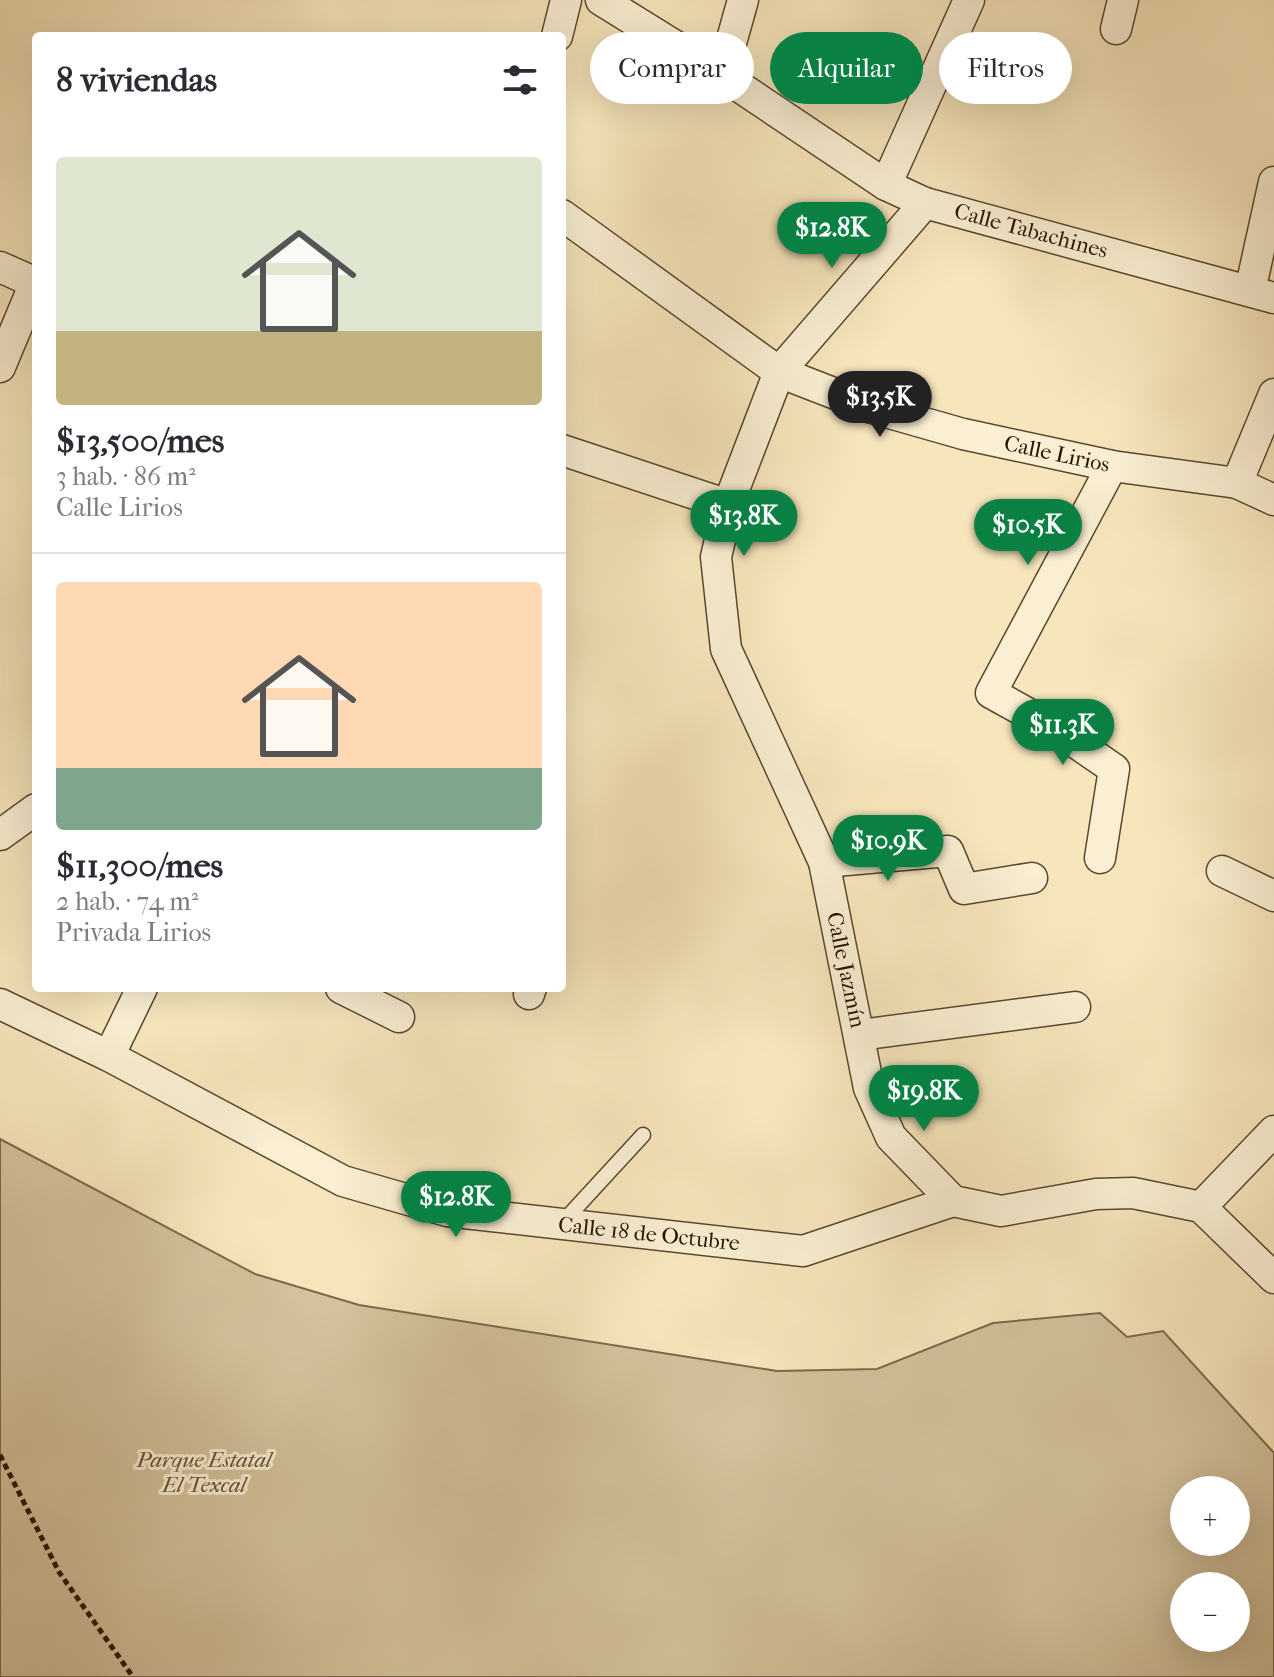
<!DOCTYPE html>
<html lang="es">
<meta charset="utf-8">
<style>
:root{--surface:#fff;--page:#f7f7f7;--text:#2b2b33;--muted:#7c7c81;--line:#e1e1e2;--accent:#0b8043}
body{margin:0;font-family:"IM FELL French Canon",serif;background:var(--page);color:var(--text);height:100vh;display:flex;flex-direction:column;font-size:30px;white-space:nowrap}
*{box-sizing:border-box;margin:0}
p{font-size:26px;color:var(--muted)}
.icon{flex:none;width:44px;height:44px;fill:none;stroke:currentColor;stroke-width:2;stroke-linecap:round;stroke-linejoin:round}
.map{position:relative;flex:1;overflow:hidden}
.details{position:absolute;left:32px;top:32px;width:534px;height:960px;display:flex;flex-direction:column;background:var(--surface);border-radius:8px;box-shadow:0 8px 32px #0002}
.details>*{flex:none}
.hud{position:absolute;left:590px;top:32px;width:564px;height:72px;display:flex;gap:16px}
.tools{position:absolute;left:1170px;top:1476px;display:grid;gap:16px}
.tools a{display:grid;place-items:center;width:80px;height:80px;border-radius:50%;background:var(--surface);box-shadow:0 8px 32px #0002;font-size:40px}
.price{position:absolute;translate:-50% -68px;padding:0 18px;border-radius:28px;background:var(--accent);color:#fff;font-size:26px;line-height:52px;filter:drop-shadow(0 2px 4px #0008)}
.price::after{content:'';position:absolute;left:50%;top:48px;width:24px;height:18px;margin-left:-12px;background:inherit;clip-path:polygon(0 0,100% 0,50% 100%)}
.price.on{background:#222;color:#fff}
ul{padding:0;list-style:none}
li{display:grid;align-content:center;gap:16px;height:424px;padding:0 24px}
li+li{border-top:2px solid var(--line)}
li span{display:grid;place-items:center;height:248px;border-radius:8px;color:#555}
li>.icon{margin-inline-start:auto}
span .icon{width:144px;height:144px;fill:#fffc;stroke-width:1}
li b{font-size:34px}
h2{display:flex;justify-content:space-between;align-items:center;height:96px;padding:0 24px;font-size:34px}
.pill{padding:0 28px;border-radius:36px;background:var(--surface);box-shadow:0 8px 32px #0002;font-size:28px;line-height:72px}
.pill.on{background:var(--accent);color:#fff}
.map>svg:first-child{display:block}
</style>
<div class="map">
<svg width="1274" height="1677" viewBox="0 0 1274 1677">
<rect width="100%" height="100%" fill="#f7e6bc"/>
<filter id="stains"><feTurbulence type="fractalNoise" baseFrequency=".0025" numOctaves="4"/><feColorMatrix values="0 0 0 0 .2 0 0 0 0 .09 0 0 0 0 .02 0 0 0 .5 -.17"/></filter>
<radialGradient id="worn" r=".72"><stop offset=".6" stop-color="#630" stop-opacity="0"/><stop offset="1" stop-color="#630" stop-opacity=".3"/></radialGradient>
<!-- green -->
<path fill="#d3c29c" stroke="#7c6a4e" stroke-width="2" fill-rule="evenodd" d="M 0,1139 L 255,1274 L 359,1305 L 777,1371 L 877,1369 L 993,1323 L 1100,1313 L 1127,1337 L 1163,1331 L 1274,1453 L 1274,1677 L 0,1677 ZM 1184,1490 L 1236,1490 L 1236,1542 L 1184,1542 ZM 1184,1586 L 1236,1586 L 1236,1638 L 1184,1638 Z"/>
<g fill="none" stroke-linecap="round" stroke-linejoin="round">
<defs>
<polyline id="lane" points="562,1223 643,1135"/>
<g id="street">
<polyline points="601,0 722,75 886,185 925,203 1274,298"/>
<polyline points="1116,29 1123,0"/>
<polyline points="557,36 566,0"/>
<polyline points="722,75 743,0"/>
<polyline points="886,185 969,0"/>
<polyline points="925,203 779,372 728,505 716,557 726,649 824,862 869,1088 891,1137 953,1201 1001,1211 1096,1194 1133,1193 1201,1207 1274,1278"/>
<polyline points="562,215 779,372 872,408 963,434 1112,466 1237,483 1274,500"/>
<polyline points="0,267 36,283"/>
<polyline points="1250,291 1274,182"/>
<polyline points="0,367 35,283"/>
<polyline points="562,450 728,505"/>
<polyline points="1237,483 1274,394"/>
<polyline points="0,835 36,809"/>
<polyline points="1100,858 1114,769 1056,729 991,693 1112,466"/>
<polyline points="824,862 948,851 964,889 1032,878"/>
<polyline points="1222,871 1274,896"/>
<polyline points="341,988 399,1017"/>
<polyline points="529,994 531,988"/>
<polyline points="0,1004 109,1056 343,1181 447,1211 803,1251 953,1201"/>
<polyline points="860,1035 1075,1007"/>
<polyline points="109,1056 142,988"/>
<polyline points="1201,1207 1274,1131"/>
</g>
</defs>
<!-- lane casing -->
<use href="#lane" stroke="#59482f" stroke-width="17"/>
<!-- street casing -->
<use href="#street" stroke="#59482f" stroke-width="33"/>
<!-- path -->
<polyline stroke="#241300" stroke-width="5" stroke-dasharray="6 4" stroke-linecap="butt" points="0,1455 59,1572 133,1677"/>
<!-- lane -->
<use href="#lane" stroke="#faefd3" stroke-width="14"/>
<!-- street -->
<use href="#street" stroke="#faefd3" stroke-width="30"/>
</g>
<g text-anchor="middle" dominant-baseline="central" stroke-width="6" stroke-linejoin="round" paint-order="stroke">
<!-- street labels -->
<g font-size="22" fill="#241300" stroke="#faefd3">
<text transform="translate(1031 231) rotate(15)">Calle Tabachines</text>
<text transform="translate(1057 454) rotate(12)">Calle Lirios</text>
<text transform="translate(846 970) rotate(78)">Calle Jazmín</text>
<text transform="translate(649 1234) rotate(6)">Calle 18 de Octubre</text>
</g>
<!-- park labels -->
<g font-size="22" font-style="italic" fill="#615037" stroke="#faefd3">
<text x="204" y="1460">Parque Estatal<tspan x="204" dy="25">El Texcal</tspan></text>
</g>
</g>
<rect width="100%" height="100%" filter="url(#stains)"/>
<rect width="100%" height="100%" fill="url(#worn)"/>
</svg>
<div class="tools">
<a>+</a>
<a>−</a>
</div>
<b class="price" style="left:832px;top:270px">$12.8K</b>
<b class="price on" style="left:880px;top:439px">$13.5K</b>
<b class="price" style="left:744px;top:558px">$13.8K</b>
<b class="price" style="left:1028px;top:567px">$10.5K</b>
<b class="price" style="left:1063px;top:767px">$11.3K</b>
<b class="price" style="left:888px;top:883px">$10.9K</b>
<b class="price" style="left:924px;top:1133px">$19.8K</b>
<b class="price" style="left:456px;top:1239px">$12.8K</b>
<div class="hud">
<a class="pill">Comprar</a>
<a class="pill on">Alquilar</a>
<a class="pill">Filtros</a>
</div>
<section class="details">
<h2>8 viviendas<svg class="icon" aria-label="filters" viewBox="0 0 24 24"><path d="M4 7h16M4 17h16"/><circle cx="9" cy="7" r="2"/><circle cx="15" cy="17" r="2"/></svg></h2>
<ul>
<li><span style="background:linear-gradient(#dfe7d0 70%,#c2b280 0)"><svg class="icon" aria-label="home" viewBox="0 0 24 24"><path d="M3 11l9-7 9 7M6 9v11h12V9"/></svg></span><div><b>$13,500/mes</b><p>3 hab. · 86 m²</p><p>Calle Lirios</p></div></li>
<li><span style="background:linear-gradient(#ffd9b3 75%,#7fa58c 0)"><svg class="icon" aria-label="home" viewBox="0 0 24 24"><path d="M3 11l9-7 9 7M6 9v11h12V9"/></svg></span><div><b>$11,300/mes</b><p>2 hab. · 74 m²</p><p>Privada Lirios</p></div></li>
</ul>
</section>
</div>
